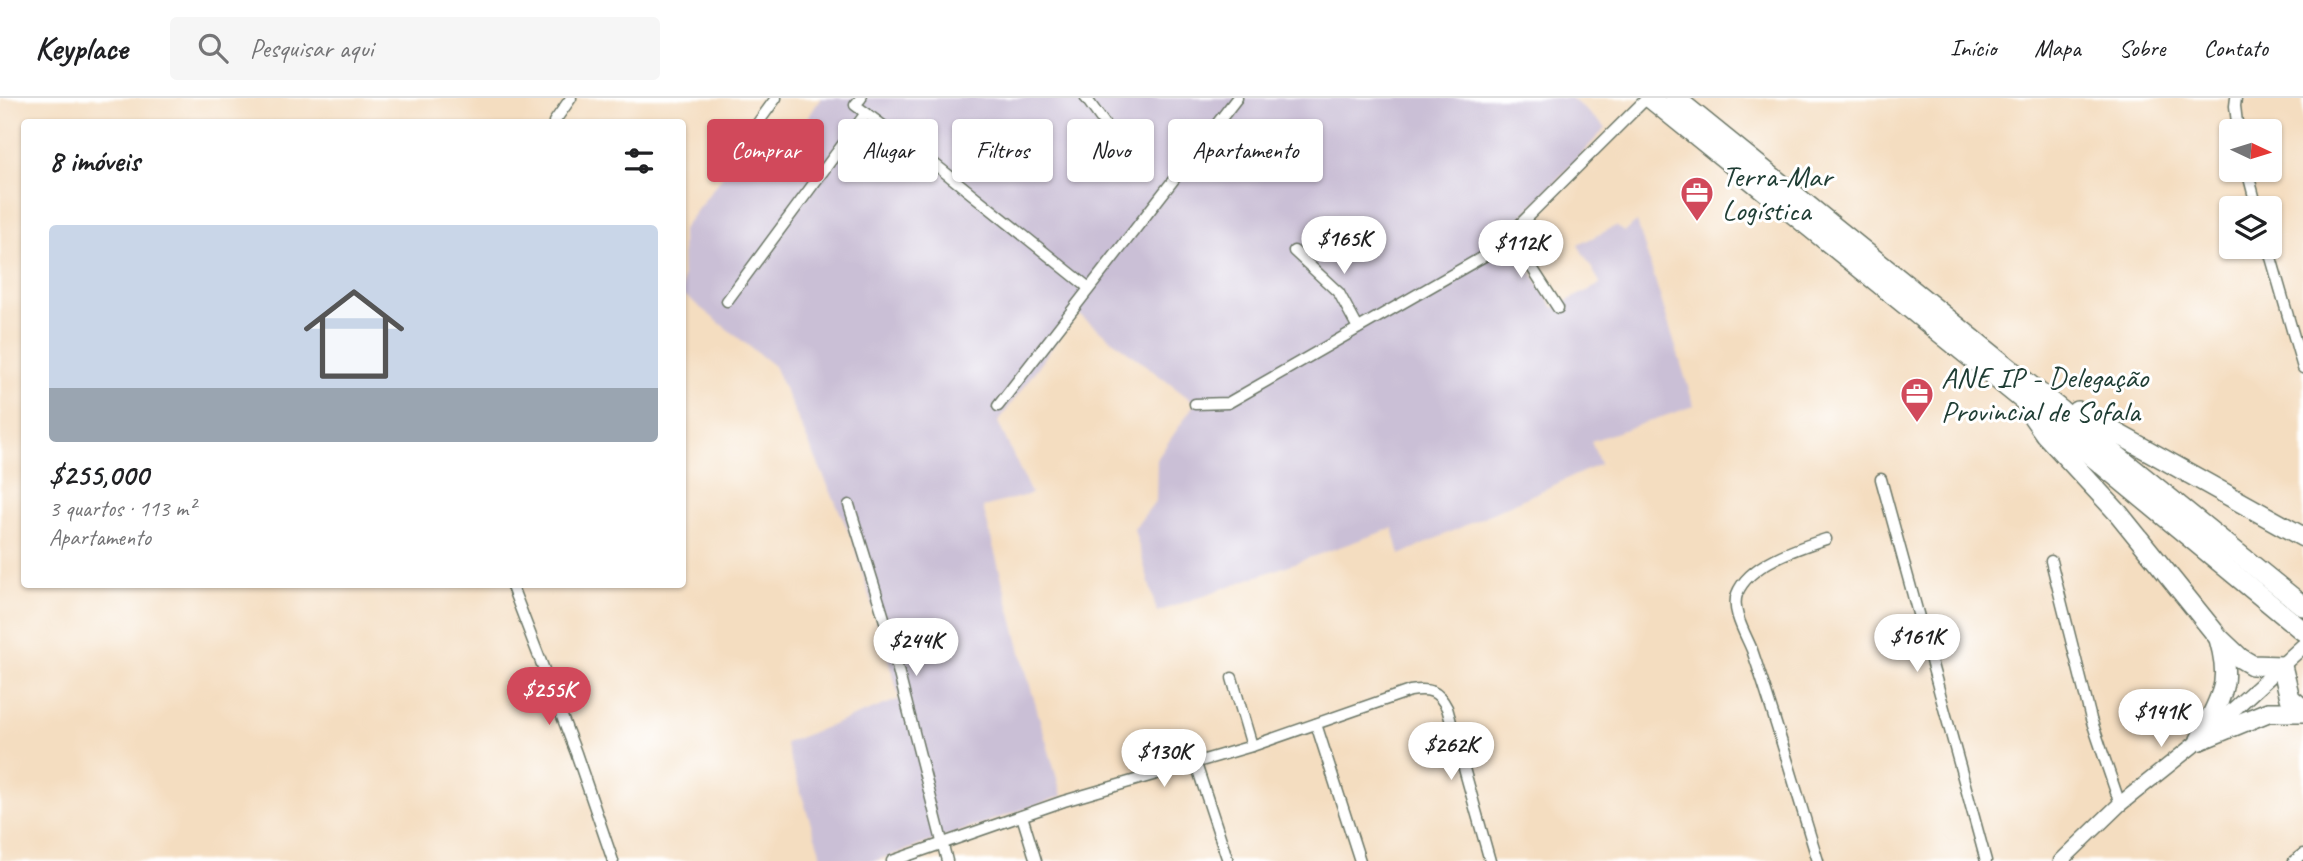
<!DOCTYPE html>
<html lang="pt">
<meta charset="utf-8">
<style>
:root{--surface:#fff;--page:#f6f6f6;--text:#202124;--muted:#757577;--line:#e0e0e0;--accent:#d1495b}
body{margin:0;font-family:Caveat,sans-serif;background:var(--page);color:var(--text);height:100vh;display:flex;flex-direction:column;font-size:26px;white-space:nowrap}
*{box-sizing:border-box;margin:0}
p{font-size:23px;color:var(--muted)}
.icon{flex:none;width:38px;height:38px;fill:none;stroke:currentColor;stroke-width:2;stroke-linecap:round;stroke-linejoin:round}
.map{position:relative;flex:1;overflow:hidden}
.panel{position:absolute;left:21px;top:21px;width:665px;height:469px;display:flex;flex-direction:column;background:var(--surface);border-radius:7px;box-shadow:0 2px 5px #0004}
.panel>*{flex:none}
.hud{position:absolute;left:707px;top:21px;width:665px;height:63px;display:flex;gap:14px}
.needle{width:46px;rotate:94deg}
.tools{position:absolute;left:2219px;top:21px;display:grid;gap:14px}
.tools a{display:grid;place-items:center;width:63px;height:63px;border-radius:7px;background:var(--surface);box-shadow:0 2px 5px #0004;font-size:35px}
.price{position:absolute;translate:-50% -60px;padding:0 16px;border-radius:24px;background:#fff;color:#222;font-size:23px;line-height:46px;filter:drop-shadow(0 2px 4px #0008)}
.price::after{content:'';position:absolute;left:50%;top:42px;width:21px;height:16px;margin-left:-10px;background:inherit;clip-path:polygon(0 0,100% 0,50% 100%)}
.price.selected{background:var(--accent);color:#fff}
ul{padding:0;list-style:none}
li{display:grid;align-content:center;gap:14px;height:371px;padding:0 28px}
li span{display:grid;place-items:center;height:217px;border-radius:7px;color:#555}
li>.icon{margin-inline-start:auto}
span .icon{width:126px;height:126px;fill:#fffc;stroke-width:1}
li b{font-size:30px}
h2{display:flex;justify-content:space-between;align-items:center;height:84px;padding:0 28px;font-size:30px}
.chip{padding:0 24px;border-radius:7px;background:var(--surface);box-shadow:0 2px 5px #0004;font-size:24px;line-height:63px}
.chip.selected{background:var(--accent);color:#fff}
header{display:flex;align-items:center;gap:42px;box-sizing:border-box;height:98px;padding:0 35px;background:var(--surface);border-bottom:2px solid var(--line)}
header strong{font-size:33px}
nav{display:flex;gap:38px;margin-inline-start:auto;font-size:24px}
.search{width:490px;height:63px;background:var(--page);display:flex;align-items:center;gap:18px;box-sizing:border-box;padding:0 24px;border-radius:7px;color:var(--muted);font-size:26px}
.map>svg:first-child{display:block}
</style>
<header>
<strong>Keyplace</strong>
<div class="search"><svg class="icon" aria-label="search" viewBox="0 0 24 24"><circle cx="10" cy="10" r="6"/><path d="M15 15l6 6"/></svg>Pesquisar aqui</div>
<nav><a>Início</a><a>Mapa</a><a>Sobre</a><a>Contato</a></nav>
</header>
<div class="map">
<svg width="2303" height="763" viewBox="0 0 2303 763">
<rect width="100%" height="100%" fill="#fff"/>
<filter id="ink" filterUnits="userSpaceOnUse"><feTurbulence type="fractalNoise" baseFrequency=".0143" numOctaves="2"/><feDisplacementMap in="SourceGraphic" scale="14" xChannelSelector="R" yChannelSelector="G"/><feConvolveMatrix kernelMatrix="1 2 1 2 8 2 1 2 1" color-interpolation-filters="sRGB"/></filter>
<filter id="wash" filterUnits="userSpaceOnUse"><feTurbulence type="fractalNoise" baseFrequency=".00686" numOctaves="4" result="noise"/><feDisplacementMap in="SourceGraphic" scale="28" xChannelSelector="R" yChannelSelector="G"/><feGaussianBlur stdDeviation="1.57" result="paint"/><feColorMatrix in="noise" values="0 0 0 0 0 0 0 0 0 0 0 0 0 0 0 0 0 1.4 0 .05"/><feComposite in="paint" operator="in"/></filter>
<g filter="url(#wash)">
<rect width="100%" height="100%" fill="#f4ddc0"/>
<!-- industrial -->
<polygon fill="#cabfd6" points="821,0 1571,0 1606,30 1507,134 1553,210 1601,186 1578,147 1616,128 1624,134 1637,124 1694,308 1591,343 1600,366 1400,457 1393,430 1157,514 1134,431 1156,402 1157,361 1195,305 1077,215 998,324 1031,396 983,409 1027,577 1062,698 875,763 823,763 785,645 900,601 853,443 774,268 683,196 682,132 757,32 786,53"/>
</g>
<g filter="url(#ink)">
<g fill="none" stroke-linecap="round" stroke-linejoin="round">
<defs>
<g id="street">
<polyline points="861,0 855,7 932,64 1089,190"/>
<polyline points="1086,0 1104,25"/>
<polyline points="2236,0 2235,8 2238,33"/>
<polyline points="554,24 571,0"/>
<polyline points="752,33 776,0"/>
<polyline points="2247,72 2257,110"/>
<polyline points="1511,137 1558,210"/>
<polyline points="2268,149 2303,270"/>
<polyline points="1294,153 1339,195 1358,230"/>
<polyline points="727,203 866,15"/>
<polyline points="1195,306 1228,305 1493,153 1647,0"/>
<polyline points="998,308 1237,0"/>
<polyline points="1881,381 1986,763"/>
<polyline points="849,407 888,533 947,763"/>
<polyline points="2051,463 2091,621 2120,706"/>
<polyline points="511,486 576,655 613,763"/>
<polyline points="1232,580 1252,648"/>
<polyline points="1316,626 1360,763"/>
<polyline points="1196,666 1228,763"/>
<polyline points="1022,718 1036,763"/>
<path d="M 892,763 L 1064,703 L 1252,648 L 1410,593 C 1429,590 1438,592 1447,610 L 1490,763"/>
<path d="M 1818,763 C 1796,692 1776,622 1752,552 C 1746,537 1731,513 1737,496 C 1748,466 1798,450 1826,441"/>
<polyline points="2294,763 2303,756"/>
</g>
<polyline id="secondary" points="2061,763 2120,706 2200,642 2303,548"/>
<g id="highway">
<polyline points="1650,0 2060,332 2303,533"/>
<polyline points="1675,0 2303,508"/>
<polyline points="2077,313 2303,439"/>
<polyline points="2033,319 2045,336 2119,416 2219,540 2240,560 2252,567 2282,568 2290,600 2303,611"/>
<polyline points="2200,642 2268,614 2303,614"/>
<path d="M 2200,642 C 2219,599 2233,590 2219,541"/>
</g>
</defs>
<!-- street casing -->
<use href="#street" stroke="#6a7565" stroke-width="13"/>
<!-- secondary casing -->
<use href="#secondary" stroke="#6a7565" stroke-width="17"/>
<!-- highway casing -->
<use href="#highway" stroke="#6a7565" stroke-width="22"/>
<!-- street -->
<use href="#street" stroke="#fff" stroke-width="10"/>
<!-- secondary -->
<use href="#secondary" stroke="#fff" stroke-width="14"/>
<!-- highway -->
<use href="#highway" stroke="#fff" stroke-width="19"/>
</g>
</g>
<!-- icons -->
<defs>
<symbol id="office-pin" viewBox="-11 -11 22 30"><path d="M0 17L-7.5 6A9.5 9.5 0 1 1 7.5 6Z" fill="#d1495b" stroke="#fff"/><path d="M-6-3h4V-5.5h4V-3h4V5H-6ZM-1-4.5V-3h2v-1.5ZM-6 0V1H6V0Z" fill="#fff"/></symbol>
</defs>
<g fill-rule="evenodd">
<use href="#office-pin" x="1678" y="76" width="38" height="52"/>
<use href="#office-pin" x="1898" y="277" width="38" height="52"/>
</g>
<g text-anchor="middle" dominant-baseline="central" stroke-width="6" stroke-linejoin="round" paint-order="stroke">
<!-- poi labels -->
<g font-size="30" fill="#1f3d34" stroke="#fff" text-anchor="start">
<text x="1722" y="78">Terra-Mar<tspan x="1722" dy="34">Logística</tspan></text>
<text x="1941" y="279">ANE IP - Delegação<tspan x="1941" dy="34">Provincial de Sofala</tspan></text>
</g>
</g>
</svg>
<div class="tools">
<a><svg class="needle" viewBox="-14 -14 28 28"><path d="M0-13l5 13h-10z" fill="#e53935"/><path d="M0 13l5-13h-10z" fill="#757577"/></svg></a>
<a><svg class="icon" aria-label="layers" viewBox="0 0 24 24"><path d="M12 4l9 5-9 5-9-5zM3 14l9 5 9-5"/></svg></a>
</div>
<b class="price" style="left:1344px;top:178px">$165K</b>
<b class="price" style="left:1521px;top:182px">$112K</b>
<b class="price" style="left:1917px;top:576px">$161K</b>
<b class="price" style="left:916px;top:580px">$244K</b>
<b class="price selected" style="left:549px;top:629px">$255K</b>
<b class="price" style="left:2161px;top:651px">$141K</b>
<b class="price" style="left:1451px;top:684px">$262K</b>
<b class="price" style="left:1164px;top:691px">$130K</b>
<div class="hud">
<a class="chip selected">Comprar</a>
<a class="chip">Alugar</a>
<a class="chip">Filtros</a>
<a class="chip">Novo</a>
<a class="chip">Apartamento</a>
</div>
<section class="panel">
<h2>8 imóveis<svg class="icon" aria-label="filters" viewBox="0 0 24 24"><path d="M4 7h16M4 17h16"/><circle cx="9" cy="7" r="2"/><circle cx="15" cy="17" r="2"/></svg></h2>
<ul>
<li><span style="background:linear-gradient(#c9d6e8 75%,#9aa5b1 0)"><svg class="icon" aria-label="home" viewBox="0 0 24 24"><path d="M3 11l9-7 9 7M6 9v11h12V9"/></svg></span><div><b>$255,000</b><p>3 quartos · 113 m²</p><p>Apartamento</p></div></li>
</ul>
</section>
</div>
